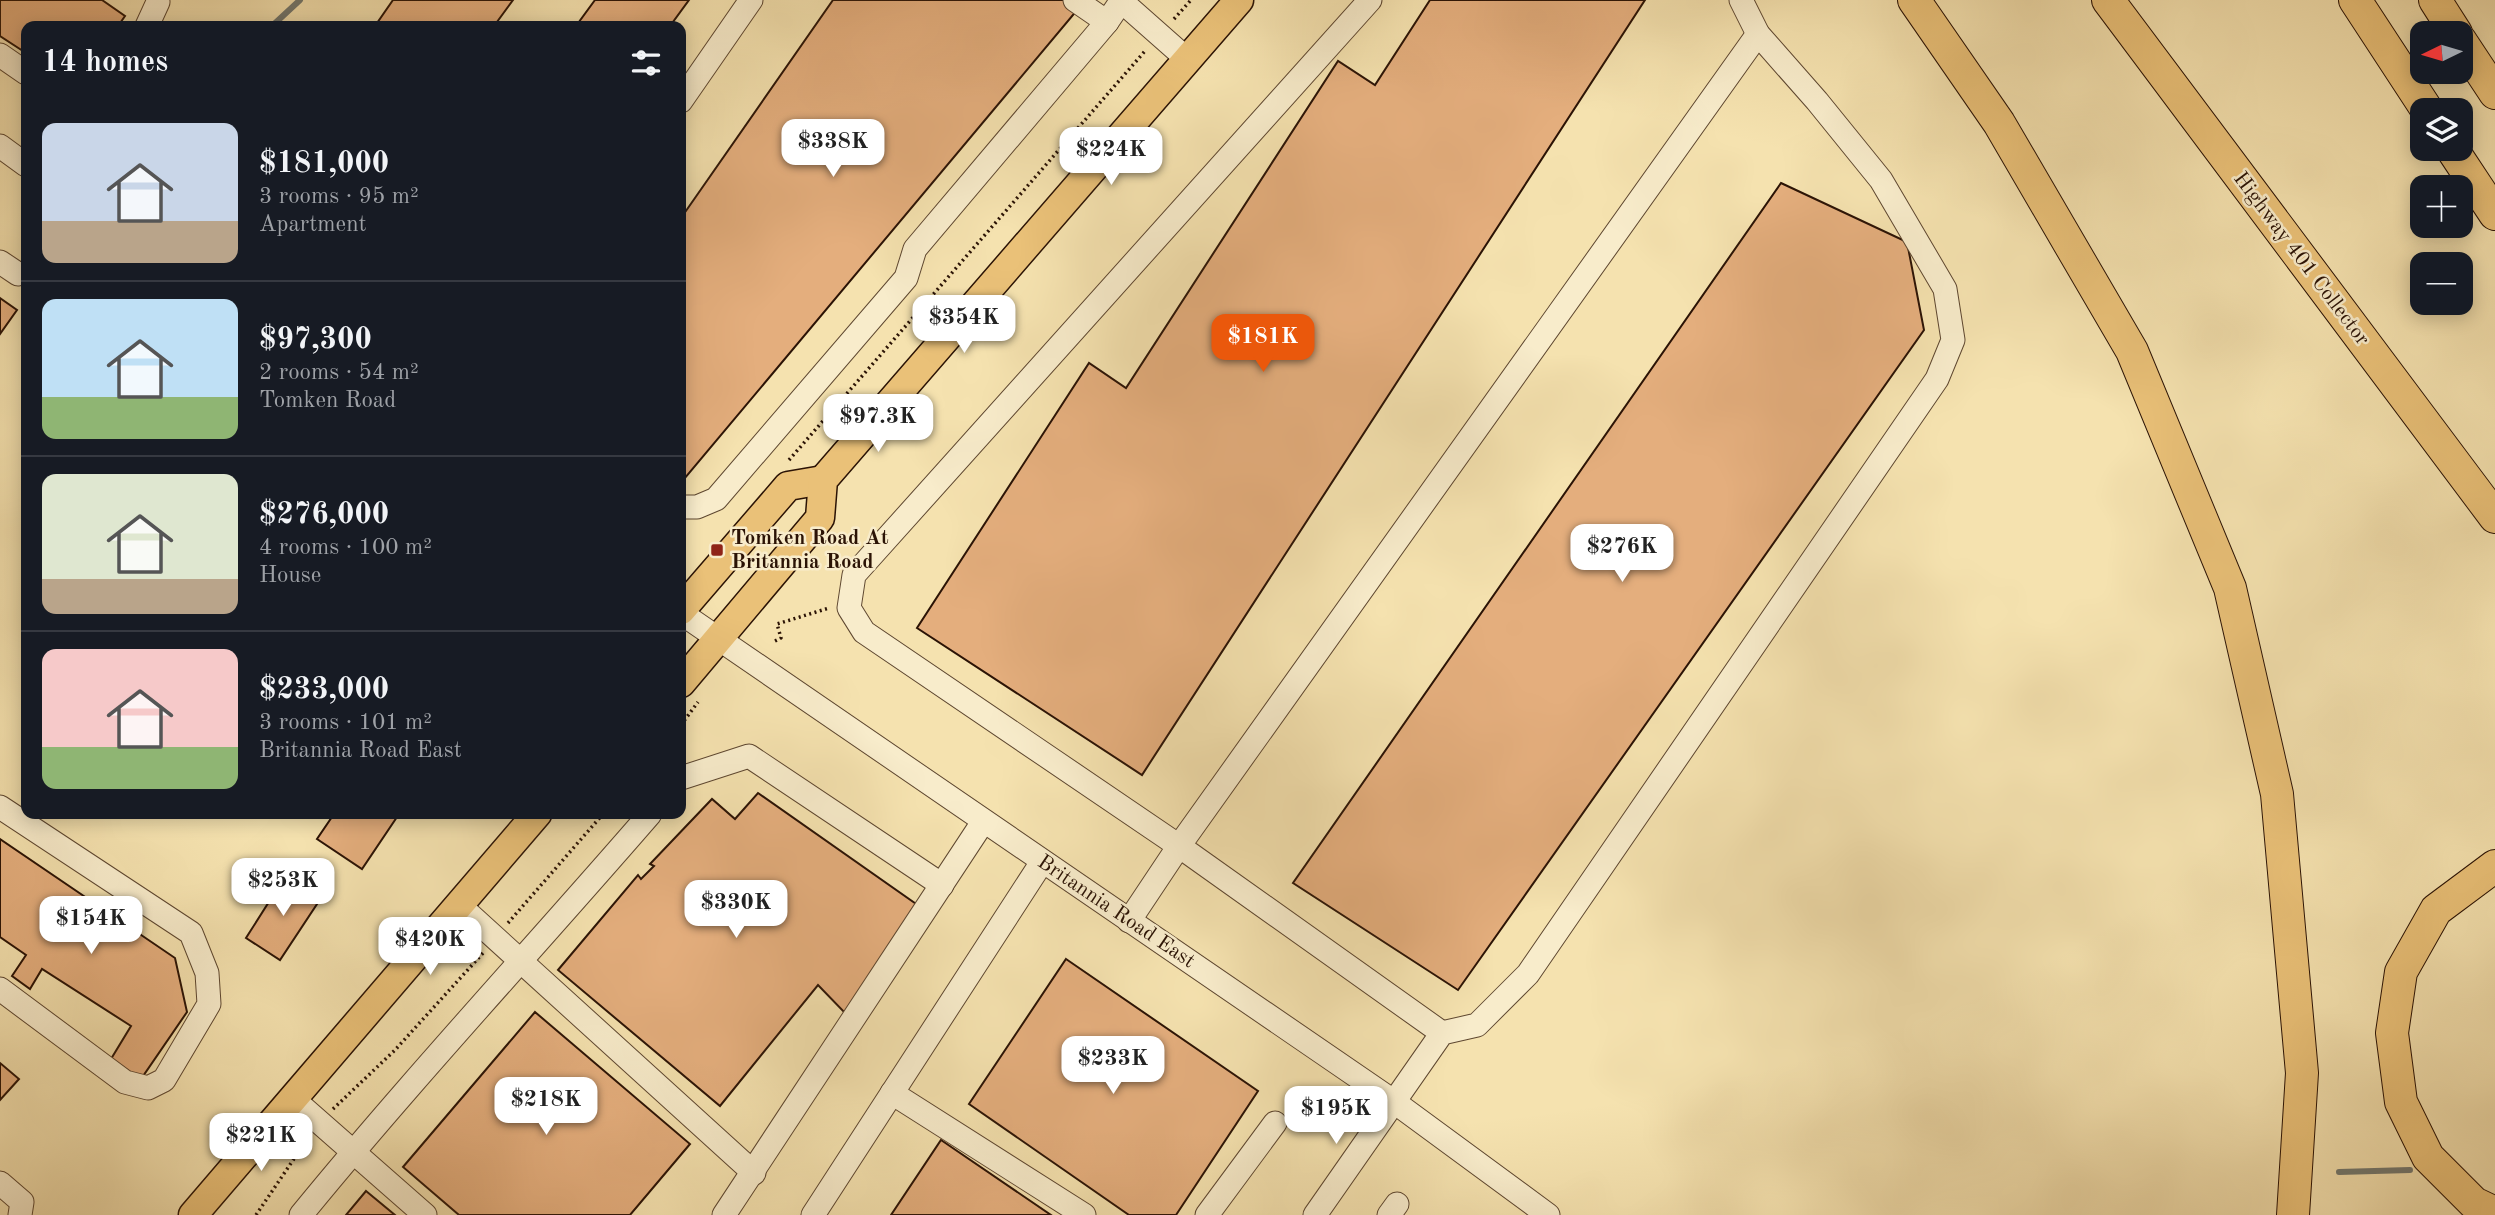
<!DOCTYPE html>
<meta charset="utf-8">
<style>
:root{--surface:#171b24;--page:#20242c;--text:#f1f3f6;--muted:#9ea1a6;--line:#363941;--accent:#ea580c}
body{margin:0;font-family:"Old Standard TT",serif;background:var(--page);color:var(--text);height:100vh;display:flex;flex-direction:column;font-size:26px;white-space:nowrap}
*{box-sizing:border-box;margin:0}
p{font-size:23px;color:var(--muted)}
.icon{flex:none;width:38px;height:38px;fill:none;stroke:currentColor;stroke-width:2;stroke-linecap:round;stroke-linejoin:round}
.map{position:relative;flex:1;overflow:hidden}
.side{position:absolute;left:21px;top:21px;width:665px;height:798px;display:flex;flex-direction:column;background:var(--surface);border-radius:14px;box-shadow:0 4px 18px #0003}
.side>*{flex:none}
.needle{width:46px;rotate:265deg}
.fabs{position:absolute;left:2410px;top:21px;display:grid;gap:14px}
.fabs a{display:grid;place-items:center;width:63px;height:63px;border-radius:14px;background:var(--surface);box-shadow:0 4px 18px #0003;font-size:35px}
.price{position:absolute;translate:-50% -60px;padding:0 16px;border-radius:14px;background:#fff;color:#222;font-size:23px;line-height:46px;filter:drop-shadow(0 2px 4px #0008)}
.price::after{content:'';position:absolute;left:50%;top:42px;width:21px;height:16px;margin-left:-10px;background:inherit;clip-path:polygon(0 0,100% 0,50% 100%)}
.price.active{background:var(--accent);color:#fff}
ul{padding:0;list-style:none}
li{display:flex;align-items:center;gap:21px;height:175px;padding:0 21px}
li+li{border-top:2px solid var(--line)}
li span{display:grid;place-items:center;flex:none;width:196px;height:140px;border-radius:14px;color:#555}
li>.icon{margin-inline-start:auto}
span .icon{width:84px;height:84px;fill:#fffc;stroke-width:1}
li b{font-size:30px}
h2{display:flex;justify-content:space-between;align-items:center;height:84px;padding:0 21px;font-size:30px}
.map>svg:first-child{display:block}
</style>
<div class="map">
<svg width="2495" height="1215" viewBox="0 0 2495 1215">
<rect width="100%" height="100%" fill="#f5e2af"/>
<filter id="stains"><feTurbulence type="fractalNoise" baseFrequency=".00286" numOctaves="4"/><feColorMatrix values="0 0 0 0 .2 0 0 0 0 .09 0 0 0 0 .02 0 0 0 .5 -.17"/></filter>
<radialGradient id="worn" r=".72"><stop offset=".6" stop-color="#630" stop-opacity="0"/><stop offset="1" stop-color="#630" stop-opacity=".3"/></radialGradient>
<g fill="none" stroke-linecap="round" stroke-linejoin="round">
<!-- stream -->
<g stroke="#72786f" stroke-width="6">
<polyline points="272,26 300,0"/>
<polyline points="2339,1172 2410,1170"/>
</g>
</g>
<!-- building -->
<g fill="#e4ae7d" stroke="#2b1305" stroke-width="2">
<polygon points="0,0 102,0 125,16 118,26 26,26 26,53 0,36"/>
<polygon points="393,0 513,0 494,26 375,26"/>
<polygon points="595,0 689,0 670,26 576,26"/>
<polygon points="833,0 1063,0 1078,9 685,478 681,475 681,218"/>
<polygon points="1430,0 1645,0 1142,775 917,628 1089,363 1126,388 1338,61 1375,85"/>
<polygon points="1781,183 1907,242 1924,330 1458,990 1293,883"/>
<polygon points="0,298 17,310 0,334"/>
<polygon points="758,793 919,906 845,1013 818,985 720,1106 558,970 638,875 641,879 654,866 650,864 712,799 735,819"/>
<polygon points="334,814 399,814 362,869 317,839"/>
<polygon points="0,839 175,958 187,1012 141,1079 111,1059 131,1026 42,969 30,989 12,976 26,955 0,937"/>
<polygon points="286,875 321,898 280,960 246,938"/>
<polygon points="1066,959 1258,1091 1176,1215 1129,1215 969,1104"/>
<polygon points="535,1012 690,1144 630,1215 459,1215 403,1167"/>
<polygon points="0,1063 19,1079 0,1100"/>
<polygon points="941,1140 1051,1215 891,1215"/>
<polygon points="366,1191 395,1215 346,1215"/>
</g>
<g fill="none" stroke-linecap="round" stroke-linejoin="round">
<defs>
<g id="minor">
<polyline points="1075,0 1107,22"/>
<polyline points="1120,0 1188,60"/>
<polyline points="147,26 158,2"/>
<polyline points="0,55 26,73"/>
<polyline points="681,101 751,0"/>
<polyline points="0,146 26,165"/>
<polyline points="0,262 18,274"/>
<polyline points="681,507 697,507 716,499 906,278 915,249 1107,22 1122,0"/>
<polyline points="681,613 1393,1101 1548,1215"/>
<polyline points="681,778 749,756 942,885"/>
<polyline points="0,807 191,933 207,973 209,1004 164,1080 148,1088 125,1082 0,989"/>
<polyline points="459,905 754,1173"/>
<polyline points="1129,921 1179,846 864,632 849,608 854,575 1370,0"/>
<polyline points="1442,1033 1179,846 1758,34"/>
<polyline points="892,1093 1084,1215"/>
<polyline points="293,1099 425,1215"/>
<polyline points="0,1183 22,1202 20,1215"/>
<path d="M 301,1215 C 413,1078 534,948 650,814"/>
<polyline points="724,1215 983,822"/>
<polyline points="813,1215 1042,862"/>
<polyline points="1207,1215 1275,1123"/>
<polyline points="1315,1215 1442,1033 1477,1025 1528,974 1937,379 1953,340 1945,289 1881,180 1817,101 1758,34 1741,0"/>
<polyline points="1389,1215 1397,1204"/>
</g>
<g id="major">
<polyline points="681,610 788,486 823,480"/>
<polyline points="681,683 820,518 823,480 1239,0"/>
<polyline points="193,1215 537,814"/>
</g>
<g id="highway">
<polyline points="1914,0 1999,123 2132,351 2230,588 2277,794 2302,1073 2293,1215"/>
<polyline points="2108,0 2495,517"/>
<polyline points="2355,0 2427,110"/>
<polyline points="2435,0 2456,33"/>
<polyline points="2460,40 2495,93"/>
<polyline points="2452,149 2495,214"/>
<polyline points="2495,866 2436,910 2401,972 2392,1033 2401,1102 2428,1157 2474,1203 2495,1213"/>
</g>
</defs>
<!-- minor casing -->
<use href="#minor" stroke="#5e4730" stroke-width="25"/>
<!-- major casing -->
<use href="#major" stroke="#2b1305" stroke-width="31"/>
<!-- highway casing -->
<use href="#highway" stroke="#2b1305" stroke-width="34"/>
<!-- path -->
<g stroke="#2b1305" stroke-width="3.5" stroke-dasharray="2 3.5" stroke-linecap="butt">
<polyline points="1174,19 1191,0"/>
<polyline points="789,460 1145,51"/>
<polyline points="775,641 781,638 777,624 829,608"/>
<polyline points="681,725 698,702"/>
<polyline points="508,923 603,814"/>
<polyline points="333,1109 395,1050 483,953"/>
<polyline points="256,1215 308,1138"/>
</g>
<!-- minor -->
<use href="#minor" stroke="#f8eccb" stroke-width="23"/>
<!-- major -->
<use href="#major" stroke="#eac178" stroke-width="28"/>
<!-- highway -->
<use href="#highway" stroke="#eac178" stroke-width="32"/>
</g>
<!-- markers -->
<rect fill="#8f2418" stroke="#f8eccb" stroke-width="2.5" x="710" y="543" width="14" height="14" rx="3.5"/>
<g text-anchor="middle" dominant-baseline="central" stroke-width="5" stroke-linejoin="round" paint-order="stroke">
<!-- street labels -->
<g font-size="21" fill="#2b1305" stroke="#f8eccb">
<text transform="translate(2301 259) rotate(53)">Highway 401 Collector</text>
<text transform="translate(1116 912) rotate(34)">Britannia Road East</text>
</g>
<!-- poi labels -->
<g font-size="21" font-weight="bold" fill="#2b1305" stroke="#f8eccb" text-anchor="start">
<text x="731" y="538">Tomken Road At<tspan x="731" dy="24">Britannia Road</tspan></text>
</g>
</g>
<rect width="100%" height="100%" filter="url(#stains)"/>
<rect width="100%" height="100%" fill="url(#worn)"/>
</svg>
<div class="fabs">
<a><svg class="needle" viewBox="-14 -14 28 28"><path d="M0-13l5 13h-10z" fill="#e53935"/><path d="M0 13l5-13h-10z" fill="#9ea1a6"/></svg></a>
<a><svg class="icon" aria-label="layers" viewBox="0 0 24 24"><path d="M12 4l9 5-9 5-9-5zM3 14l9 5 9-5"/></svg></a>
<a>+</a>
<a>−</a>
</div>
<b class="price" style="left:833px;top:179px">$338K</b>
<b class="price" style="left:1111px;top:187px">$224K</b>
<b class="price" style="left:964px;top:355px">$354K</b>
<b class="price active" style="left:1263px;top:374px">$181K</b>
<b class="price" style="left:878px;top:454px">$97.3K</b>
<b class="price" style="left:1622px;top:584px">$276K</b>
<b class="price" style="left:283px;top:918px">$253K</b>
<b class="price" style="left:736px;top:940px">$330K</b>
<b class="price" style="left:91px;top:956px">$154K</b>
<b class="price" style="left:430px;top:977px">$420K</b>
<b class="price" style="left:1113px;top:1096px">$233K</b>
<b class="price" style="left:546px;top:1137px">$218K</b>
<b class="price" style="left:1336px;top:1146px">$195K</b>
<b class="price" style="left:261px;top:1173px">$221K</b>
<section class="side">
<h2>14 homes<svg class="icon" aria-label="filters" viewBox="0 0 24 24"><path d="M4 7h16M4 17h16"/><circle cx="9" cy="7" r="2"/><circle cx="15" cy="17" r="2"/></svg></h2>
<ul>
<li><span style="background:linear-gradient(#c9d6e8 70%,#b9a48a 0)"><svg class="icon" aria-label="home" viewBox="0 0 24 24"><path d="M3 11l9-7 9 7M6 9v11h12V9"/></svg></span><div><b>$181,000</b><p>3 rooms · 95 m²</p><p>Apartment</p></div></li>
<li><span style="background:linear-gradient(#bfe0f5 70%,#8fb573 0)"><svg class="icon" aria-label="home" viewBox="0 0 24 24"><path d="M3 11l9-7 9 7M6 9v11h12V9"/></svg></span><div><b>$97,300</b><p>2 rooms · 54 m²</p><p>Tomken Road</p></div></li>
<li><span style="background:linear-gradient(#dfe7d0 75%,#b9a48a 0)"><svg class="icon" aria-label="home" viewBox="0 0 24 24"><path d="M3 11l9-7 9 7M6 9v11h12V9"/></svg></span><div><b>$276,000</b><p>4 rooms · 100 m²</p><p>House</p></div></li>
<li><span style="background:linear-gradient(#f6c9c9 70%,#8fb573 0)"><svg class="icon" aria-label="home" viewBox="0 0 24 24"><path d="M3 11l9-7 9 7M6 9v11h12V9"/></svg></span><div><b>$233,000</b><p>3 rooms · 101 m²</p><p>Britannia Road East</p></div></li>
</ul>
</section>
</div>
